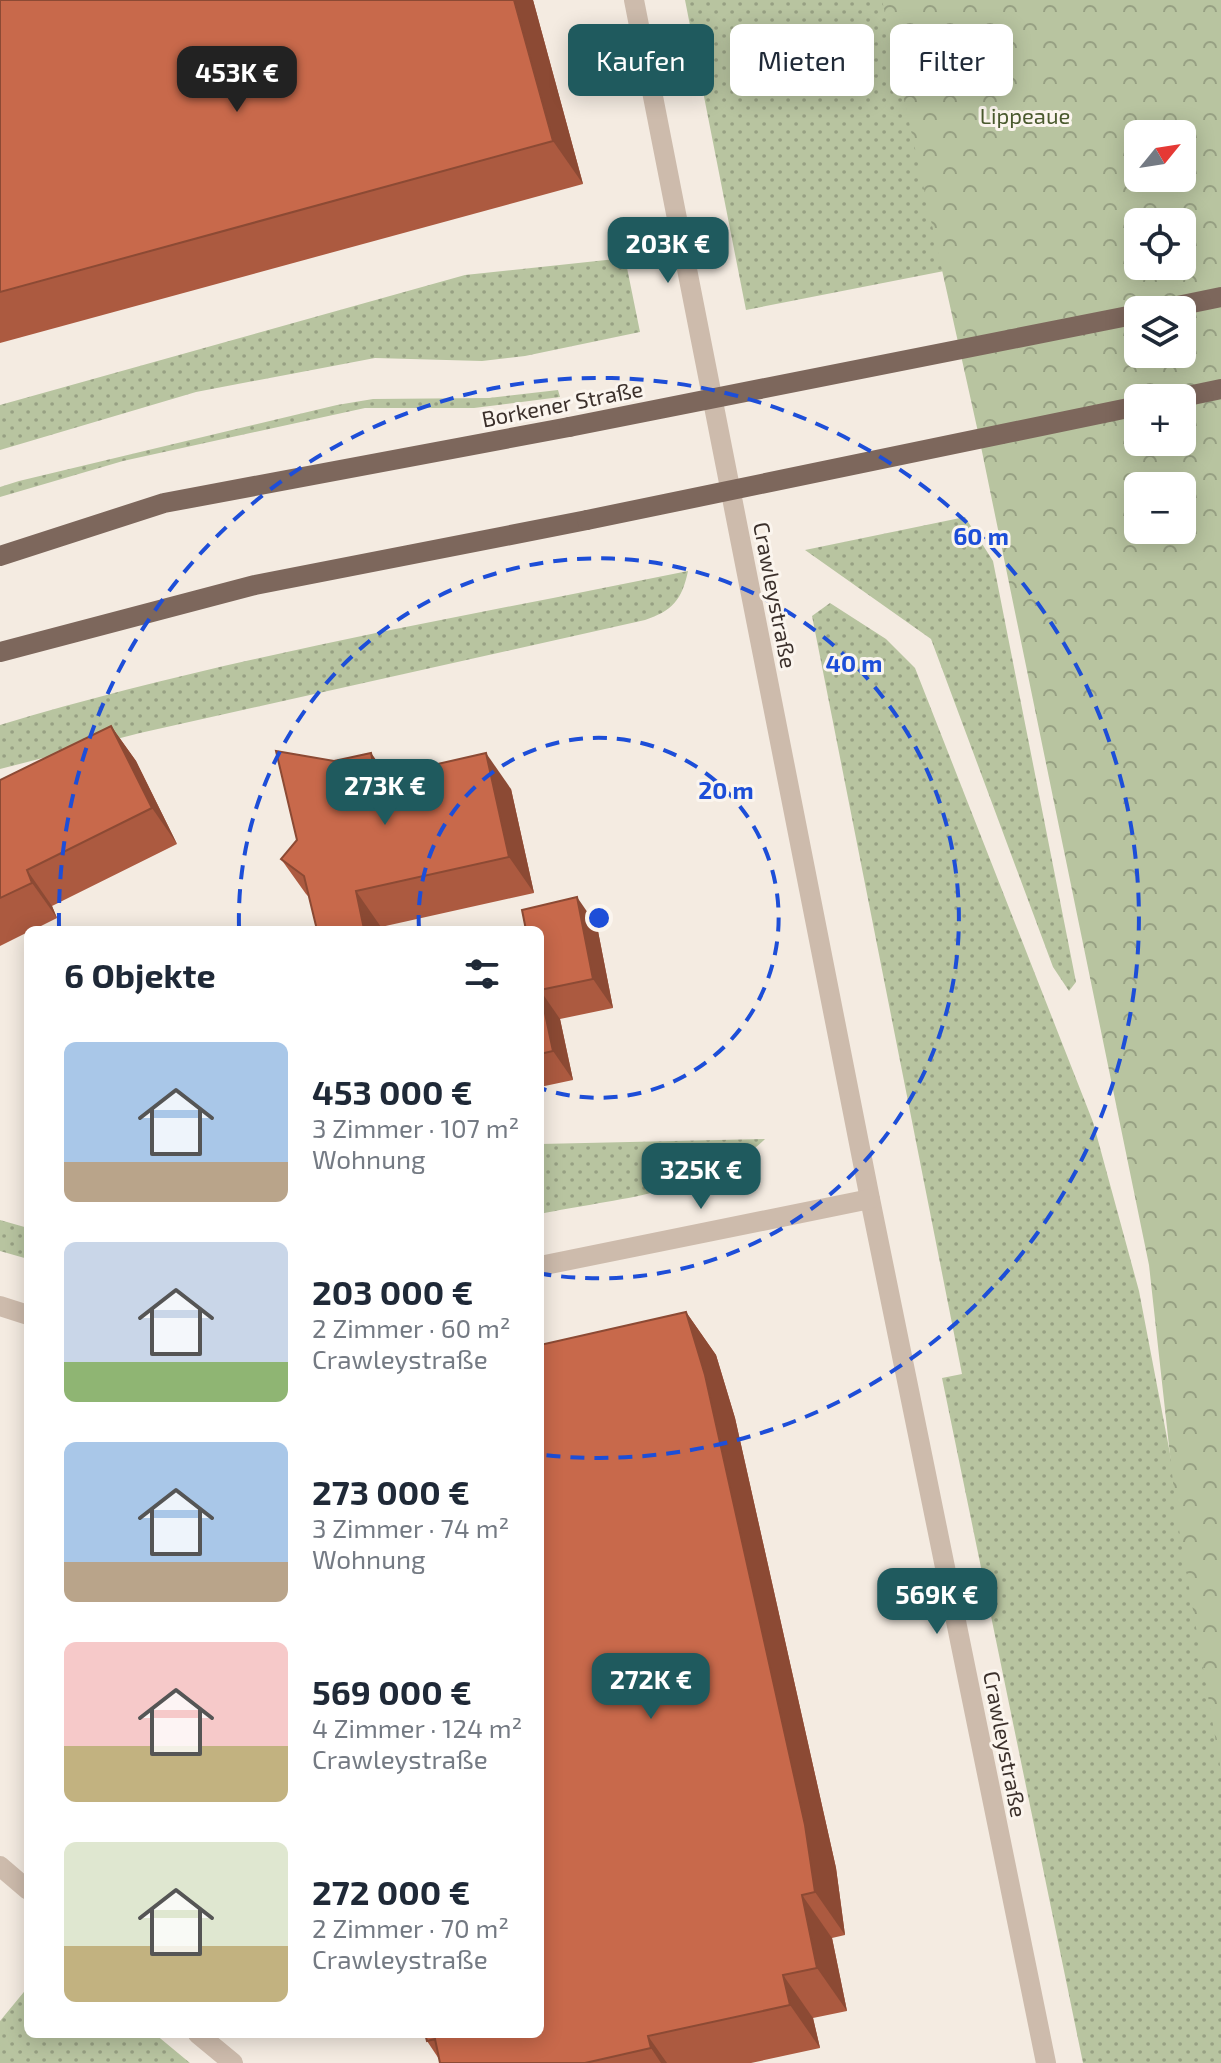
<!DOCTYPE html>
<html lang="de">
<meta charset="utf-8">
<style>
:root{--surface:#fff;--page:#f2f2f3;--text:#1f2937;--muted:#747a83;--accent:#1f5a5e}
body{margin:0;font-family:"Exo 2",sans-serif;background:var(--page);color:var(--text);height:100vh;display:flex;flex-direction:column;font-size:30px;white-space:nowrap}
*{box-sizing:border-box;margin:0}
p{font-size:26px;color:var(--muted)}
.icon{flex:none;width:44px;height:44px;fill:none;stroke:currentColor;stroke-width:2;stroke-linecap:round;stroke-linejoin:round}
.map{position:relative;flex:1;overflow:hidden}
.side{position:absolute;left:24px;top:926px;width:520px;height:1112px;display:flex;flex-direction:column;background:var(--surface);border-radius:12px;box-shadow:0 4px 20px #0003}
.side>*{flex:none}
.banner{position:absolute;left:568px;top:24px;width:532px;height:72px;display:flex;gap:16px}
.needle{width:52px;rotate:60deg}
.fabs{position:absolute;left:1124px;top:120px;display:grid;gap:16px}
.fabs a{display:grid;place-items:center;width:72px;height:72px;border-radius:12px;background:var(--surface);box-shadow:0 4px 20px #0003;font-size:40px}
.price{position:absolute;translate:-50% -68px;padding:0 18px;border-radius:16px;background:var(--accent);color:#fff;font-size:26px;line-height:52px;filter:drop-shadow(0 2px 4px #0008)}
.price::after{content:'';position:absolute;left:50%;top:48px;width:24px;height:18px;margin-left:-12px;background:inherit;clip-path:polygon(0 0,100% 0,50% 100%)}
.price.active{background:#222;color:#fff}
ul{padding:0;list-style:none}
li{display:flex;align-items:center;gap:24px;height:200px;padding:0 40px}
li span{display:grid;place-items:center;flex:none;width:224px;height:160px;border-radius:12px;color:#555}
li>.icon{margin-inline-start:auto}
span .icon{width:96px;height:96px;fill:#fffc;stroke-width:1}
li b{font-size:34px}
h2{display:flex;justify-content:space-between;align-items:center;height:96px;padding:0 40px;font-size:34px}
.pill{padding:0 28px;border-radius:12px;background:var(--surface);box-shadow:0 4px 20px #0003;font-size:28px;line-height:72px}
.pill.active{background:var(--accent);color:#fff}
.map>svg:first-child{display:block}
</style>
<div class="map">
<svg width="1221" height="2063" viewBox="0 0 1221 2063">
<defs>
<pattern id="grass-dots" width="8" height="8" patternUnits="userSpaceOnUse" patternTransform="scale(2)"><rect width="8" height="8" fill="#b8c4a0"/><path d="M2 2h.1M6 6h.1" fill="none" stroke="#97a083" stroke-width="1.8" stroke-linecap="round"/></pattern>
<pattern id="forest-crowns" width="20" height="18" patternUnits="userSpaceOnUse" patternTransform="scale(2)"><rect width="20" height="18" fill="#b8c4a0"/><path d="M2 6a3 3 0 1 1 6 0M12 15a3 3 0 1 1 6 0" fill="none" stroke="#97a083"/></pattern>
</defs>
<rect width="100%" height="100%" fill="#f4ebe1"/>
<!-- grass -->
<g fill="url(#grass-dots)" fill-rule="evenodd">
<path d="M 685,0 L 1221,0 L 1182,222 L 1138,222 L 1138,233 L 746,310 ZM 1138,134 L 1182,134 L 1182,178 L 1138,178 Z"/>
<polygon points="625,258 640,332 525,356 482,361 375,358 196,392 0,450 0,405 465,275"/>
<polygon points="558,390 560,397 474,408 365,408 123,461 0,497 0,487 19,481 337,405 373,399 489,398"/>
<polygon points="965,517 993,561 1076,982 1069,991 1053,967 931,639 805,550"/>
<path d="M 688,571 C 682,600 672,611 645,620 L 140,733 L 0,769 L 0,725 C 225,657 458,618 688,571 Z"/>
<polygon points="830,603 886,639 915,668 1093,1122 1139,1291 1221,1721 1221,2063 1083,2063 942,1378 962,1374 812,616"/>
<path d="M 765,1139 C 708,1194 615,1198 540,1214 L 540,1144 Z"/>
<polygon points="0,1220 28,1228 28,1259 0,1251"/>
<polygon points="28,1987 28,2034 155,2034 190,2063 0,2063 0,2021"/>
</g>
<!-- forest -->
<path fill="url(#forest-crowns)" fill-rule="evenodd" d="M 882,0 L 1221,0 L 1221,1771 L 1177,1518 L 1149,1265 L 978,432 ZM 1138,134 L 1182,134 L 1182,178 L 1138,178 ZM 1138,222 L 1182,222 L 1182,266 L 1138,266 ZM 1138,310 L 1182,310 L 1182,354 L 1138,354 ZM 1138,398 L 1182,398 L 1182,442 L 1138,442 ZM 1138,486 L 1182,486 L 1182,530 L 1138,530 Z"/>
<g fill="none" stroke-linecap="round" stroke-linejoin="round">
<!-- minor -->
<g stroke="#cdbbac" stroke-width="20">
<polyline points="634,0 870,1199 1046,2063"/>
<polyline points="540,1266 870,1199"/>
<polyline points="0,1306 28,1315"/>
<polyline points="0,1866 28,1890"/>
<polyline points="198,2034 233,2063"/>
</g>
<!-- major -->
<g stroke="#7d675c" stroke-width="20">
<polyline points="1158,310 1221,297"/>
<polyline points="1178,398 1221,389"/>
<polyline points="0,556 164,503 569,427"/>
<polyline points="0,652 255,585 587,520"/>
</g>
<!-- major-bridge -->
<g stroke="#7d675c" stroke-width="20">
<polyline points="569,427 1138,314"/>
<polyline points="587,520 1138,406"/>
</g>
</g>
<!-- wall -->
<g fill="#ac5a40">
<polygon points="0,0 533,0 583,184 0,343"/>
<polygon points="111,726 136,761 177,844 52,906 57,918 33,930 28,930 28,932 0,946 0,780"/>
<polygon points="371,753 387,775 511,789 534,893 381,927 382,930 317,930 309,897 306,894 281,859 297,840 334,761"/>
<polygon points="597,926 613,1008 560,1019 573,1080 540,1087 540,930"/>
<polygon points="686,1312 716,1355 735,1418 836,1868 845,1935 832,1938 847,2011 813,2018 820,2048 751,2063 440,2063 439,2059 427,2041"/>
</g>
<!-- shaded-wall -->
<g fill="#8c4a34">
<polygon points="514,0 533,0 583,184 553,141"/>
<polygon points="111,726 136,761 177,844 152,808"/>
<polygon points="371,753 396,789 376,778"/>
<polygon points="486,753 511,789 534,893 509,857"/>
<polygon points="27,870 52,906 57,918 32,883"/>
<polygon points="356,891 381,927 382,930 365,930"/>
<polygon points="577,897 597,926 613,1008 593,979"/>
<polygon points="540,990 560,1019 573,1080 553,1051"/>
<polygon points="686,1312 716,1355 735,1418 836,1868 845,1935 815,1892"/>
<polygon points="802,1895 832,1938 847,2011 817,1968"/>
<polygon points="783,1975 813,2018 820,2048 790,2005"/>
<polygon points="648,2036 667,2063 661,2063 651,2048"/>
</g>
<!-- building -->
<g fill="#c8694b" stroke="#8c4a34" stroke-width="2">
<polygon points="0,0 514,0 553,141 0,292"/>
<polygon points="111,726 152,808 27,870 32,883 0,898 0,780"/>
<polygon points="276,751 334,761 371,753 376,778 486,753 509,857 356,891 364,929 317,930 304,876 281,859 297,840"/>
<polygon points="577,897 593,979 540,990 540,930 526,930 522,910"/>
<polygon points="540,990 553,1051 540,1054"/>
<polygon points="686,1312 705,1375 805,1825 815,1892 802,1895 817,1968 783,1975 790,2005 648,2036 651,2048 585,2063 440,2063 435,2039 427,2041 425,2034 540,2034 540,1345"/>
</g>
<!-- distance rings -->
<g fill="none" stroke="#1d4ed8" stroke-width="4" stroke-dasharray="14 10">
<path d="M419 929A180 180 0 1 1 540 1088"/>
<path d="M239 927A360 360 0 1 1 543 1274"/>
<path d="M59 927A540 540 0 1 1 543 1455"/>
</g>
<g text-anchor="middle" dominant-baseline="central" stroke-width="6" stroke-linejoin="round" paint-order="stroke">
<!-- park labels -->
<g font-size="22" fill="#4a5a2e" stroke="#fbf5ee">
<text x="1025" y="115">Lippeaue</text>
</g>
<!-- street labels -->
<g font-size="22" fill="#3b302b" stroke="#fbf5ee">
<text transform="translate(562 403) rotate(-11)">Borkener Straße</text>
<text transform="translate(776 595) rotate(79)">Crawleystraße</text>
<text transform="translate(1006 1744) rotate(79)">Crawleystraße</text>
</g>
</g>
<circle cx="599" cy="918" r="12" fill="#1d4ed8" stroke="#fbf5ee" stroke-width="4"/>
<g font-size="24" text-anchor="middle" font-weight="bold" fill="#1d4ed8" stroke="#fbf5ee" stroke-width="6" stroke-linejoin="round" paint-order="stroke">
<text x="981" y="545">60 m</text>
<text x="854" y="672">40 m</text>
<text x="726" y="799">20 m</text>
</g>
</svg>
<div class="fabs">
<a><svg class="needle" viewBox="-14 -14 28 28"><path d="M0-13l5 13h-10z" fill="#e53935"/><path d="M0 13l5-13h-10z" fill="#747a83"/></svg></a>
<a><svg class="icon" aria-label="locate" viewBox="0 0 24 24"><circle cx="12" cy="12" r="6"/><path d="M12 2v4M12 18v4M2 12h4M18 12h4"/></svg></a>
<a><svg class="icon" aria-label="layers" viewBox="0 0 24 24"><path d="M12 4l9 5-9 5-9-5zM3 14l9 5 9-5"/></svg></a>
<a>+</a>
<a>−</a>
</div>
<b class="price active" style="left:237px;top:114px">453K €</b>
<b class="price" style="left:668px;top:285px">203K €</b>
<b class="price" style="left:385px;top:827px">273K €</b>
<b class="price" style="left:701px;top:1211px">325K €</b>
<b class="price" style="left:937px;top:1636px">569K €</b>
<b class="price" style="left:651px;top:1721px">272K €</b>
<div class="banner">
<a class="pill active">Kaufen</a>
<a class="pill">Mieten</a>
<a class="pill">Filter</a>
</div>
<section class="side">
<h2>6 Objekte<svg class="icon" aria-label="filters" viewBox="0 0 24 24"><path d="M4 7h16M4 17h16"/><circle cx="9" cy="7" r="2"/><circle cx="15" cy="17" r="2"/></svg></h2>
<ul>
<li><span style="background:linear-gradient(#a9c7e8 75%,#b9a48a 0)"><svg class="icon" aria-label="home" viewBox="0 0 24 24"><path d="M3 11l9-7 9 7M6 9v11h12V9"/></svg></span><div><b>453 000 €</b><p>3 Zimmer · 107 m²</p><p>Wohnung</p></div></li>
<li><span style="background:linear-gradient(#c9d6e8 75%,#8fb573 0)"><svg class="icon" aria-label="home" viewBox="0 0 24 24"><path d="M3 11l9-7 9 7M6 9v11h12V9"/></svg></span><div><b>203 000 €</b><p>2 Zimmer · 60 m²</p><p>Crawleystraße</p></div></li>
<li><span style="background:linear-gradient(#a9c7e8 75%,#b9a48a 0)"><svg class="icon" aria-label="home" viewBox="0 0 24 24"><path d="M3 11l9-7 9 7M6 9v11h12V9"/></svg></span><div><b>273 000 €</b><p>3 Zimmer · 74 m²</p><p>Wohnung</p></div></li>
<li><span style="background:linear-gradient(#f6c9c9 65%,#c2b280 0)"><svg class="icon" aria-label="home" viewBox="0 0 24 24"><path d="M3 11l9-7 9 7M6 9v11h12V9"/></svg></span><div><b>569 000 €</b><p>4 Zimmer · 124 m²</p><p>Crawleystraße</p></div></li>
<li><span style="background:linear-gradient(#dfe7d0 65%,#c2b280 0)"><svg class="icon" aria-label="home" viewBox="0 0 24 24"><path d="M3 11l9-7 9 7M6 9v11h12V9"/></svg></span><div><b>272 000 €</b><p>2 Zimmer · 70 m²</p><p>Crawleystraße</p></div></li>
</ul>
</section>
</div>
